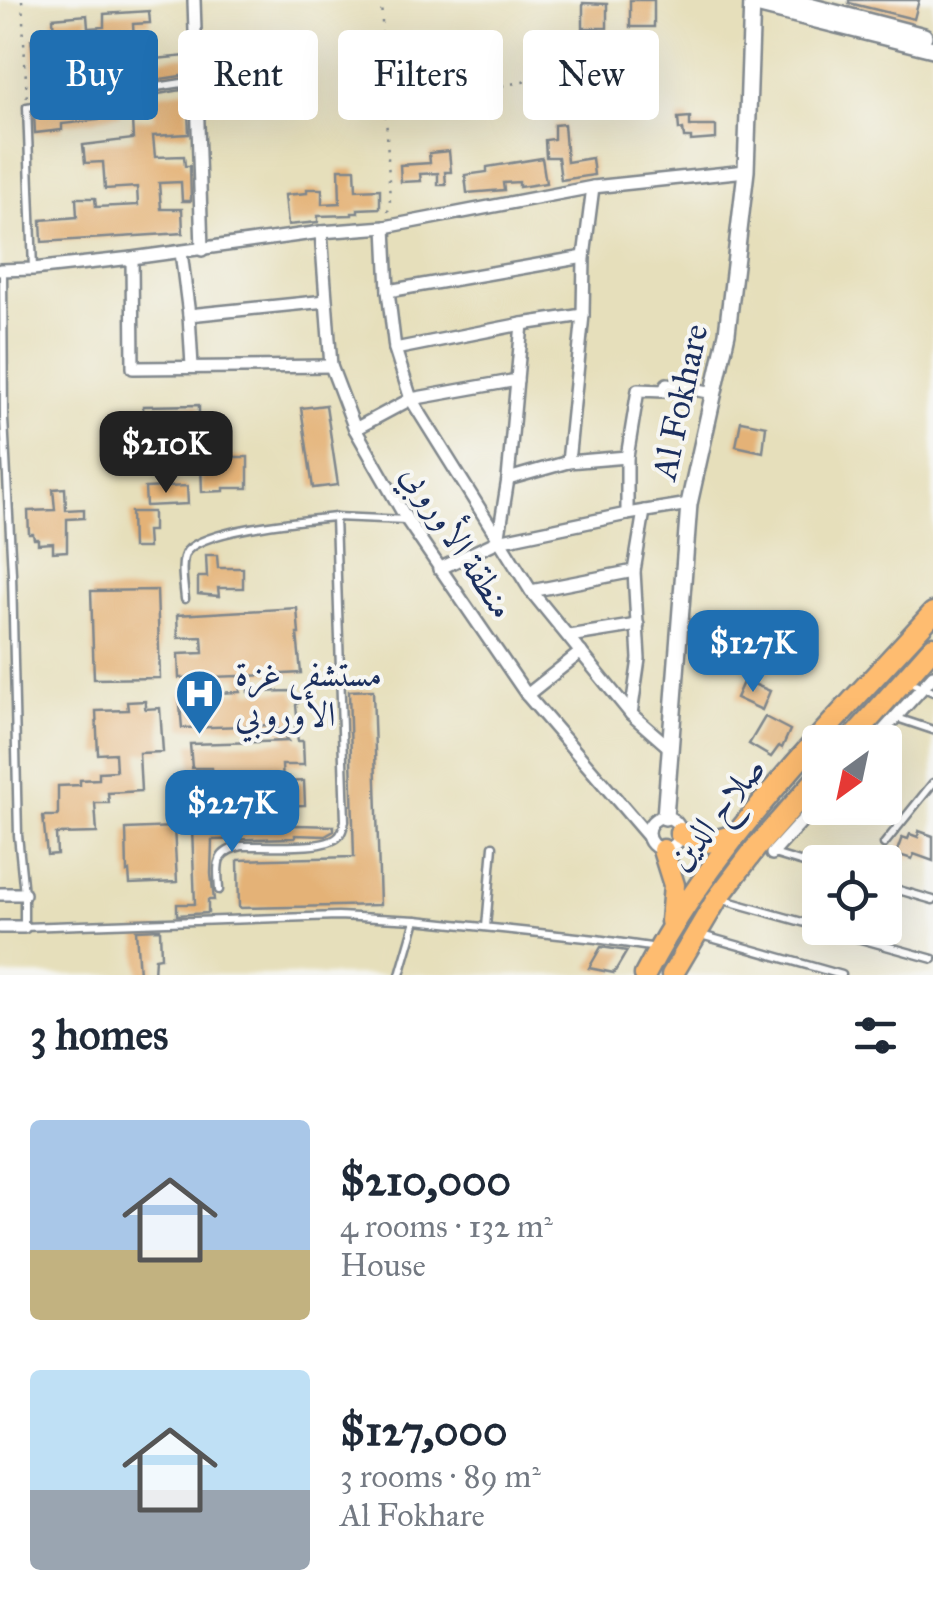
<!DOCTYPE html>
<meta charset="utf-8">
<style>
:root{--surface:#fff;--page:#f2f2f3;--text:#1f2937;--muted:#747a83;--accent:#1f6fb2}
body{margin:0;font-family:"IM FELL Great Primer",Amiri,serif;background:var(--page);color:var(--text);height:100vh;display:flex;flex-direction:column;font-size:38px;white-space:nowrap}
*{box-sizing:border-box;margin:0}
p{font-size:32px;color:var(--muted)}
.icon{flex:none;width:55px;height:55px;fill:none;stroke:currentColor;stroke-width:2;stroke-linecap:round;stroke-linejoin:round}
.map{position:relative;height:975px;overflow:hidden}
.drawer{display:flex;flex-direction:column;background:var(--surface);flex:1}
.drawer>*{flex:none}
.hud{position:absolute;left:30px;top:30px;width:875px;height:90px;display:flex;gap:20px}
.needle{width:65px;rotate:213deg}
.fabs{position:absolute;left:802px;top:725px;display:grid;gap:20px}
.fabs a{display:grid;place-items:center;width:100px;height:100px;border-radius:10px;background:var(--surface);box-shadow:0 10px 40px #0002;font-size:50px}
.price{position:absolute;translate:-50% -85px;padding:0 22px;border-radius:20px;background:var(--accent);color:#fff;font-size:32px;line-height:65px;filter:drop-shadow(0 2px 5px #0008)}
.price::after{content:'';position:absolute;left:50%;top:60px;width:30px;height:22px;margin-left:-15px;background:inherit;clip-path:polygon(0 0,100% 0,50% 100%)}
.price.active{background:#222;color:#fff}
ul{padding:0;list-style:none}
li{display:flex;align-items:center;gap:30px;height:250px;padding:0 30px}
li span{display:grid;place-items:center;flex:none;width:280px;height:200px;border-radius:10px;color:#555}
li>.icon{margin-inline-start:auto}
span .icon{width:120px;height:120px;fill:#fffc;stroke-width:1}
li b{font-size:42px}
h2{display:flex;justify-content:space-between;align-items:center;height:120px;padding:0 30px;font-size:42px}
.chip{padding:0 35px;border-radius:10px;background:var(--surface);box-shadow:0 10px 40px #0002;font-size:35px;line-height:90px}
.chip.active{background:var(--accent);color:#fff}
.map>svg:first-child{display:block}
</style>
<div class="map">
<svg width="933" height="975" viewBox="0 0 933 975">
<rect width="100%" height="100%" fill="#f6f6f2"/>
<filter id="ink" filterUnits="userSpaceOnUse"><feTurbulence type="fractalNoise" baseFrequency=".01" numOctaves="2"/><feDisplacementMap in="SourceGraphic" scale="20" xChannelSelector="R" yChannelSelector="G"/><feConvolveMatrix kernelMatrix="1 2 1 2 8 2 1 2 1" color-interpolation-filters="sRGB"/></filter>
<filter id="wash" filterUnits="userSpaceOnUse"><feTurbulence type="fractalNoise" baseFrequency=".0048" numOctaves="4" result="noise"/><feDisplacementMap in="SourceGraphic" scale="40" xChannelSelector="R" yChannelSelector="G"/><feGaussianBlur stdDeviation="2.25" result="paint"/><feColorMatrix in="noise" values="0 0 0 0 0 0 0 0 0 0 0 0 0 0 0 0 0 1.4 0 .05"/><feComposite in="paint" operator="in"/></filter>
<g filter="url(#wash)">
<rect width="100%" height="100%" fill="#e6dfbb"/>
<g id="blocks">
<!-- building -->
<g fill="#e4b277">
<rect x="630" y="0" width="24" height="27"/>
<polygon points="849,0 919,0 914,19 849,3"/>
<polygon points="583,3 607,4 607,28 583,28"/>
<polygon points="149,11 150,23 133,24 134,41 88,44 90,69 81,82 76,82 72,79 55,81 56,84 47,90 36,87 31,39 54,36 53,18 87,15 88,28 104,27 104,14"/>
<polygon points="186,56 187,75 135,83 134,61"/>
<polygon points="187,89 189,134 153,136 155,157 184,156 185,166 190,166 191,201 182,201 181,182 159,183 161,209 182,209 183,233 42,242 41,220 77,217 76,198 95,198 96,207 138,205 137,187 105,189 103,162 85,163 83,145 133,139 132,120 154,118 153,95"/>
<polygon points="119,100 121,115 99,118 99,120 62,124 62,130 35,133 34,113 84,105 85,110 103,108 102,102"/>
<polygon points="690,117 690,126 716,126 716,139 691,141 691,138 684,138 683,129 679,130 678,118"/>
<polygon points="564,124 567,162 592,158 594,175 561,180 558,157 546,157 545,140 554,139 554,125"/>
<polygon points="449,151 451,172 445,172 446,185 438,185 438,173 420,174 421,181 401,182 400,165 430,163 429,153"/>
<polygon points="542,158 546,183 519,187 519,182 503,183 504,190 467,193 465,175 487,172 487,167"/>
<polygon points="339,169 355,169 356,190 380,189 380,208 358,209 358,213 352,213 352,215 318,216 318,222 288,225 285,195 307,193 307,189 322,189 322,204 340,203"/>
<polygon points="199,405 199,416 210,416 211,443 223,443 223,457 248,457 248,488 224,488 224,491 202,492 200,434 190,434 190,429 144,430 143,406"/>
<polygon points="326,405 338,485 313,488 301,408"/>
<polygon points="741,421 766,426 763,452 736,446"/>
<polygon points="187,486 188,504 146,506 145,488"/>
<polygon points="65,488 66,510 84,509 84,518 67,519 67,551 53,552 53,543 38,544 38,539 34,539 33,534 29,534 28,511 55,510 53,489"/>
<polygon points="131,512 153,512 153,531 147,531 148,548 132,548"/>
<polygon points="206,555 217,555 218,568 243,568 243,588 218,588 219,596 198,594 198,577 207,577"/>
<polygon points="157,590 160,678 94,679 91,591"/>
<polygon points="297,608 299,634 297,634 301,673 248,676 248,692 294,691 294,695 299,702 296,705 297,715 300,718 295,725 298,741 303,741 304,765 282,765 283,782 304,781 305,805 191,808 190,784 213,784 212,768 192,768 190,744 288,741 275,725 182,728 179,694 240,692 239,676 179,678 178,654 203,653 202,637 178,638 177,615"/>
<polygon points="744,680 770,691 762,710 736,698"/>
<polygon points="373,690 380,905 239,908 238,860 354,857 349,691"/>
<polygon points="145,701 145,709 160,708 163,752 139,753 141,791 108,793 109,803 95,803 97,833 56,834 57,854 47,855 43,816 58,816 58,786 80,785 80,780 99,779 99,772 116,771 115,753 98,754 96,711 128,710 127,702"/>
<polygon points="765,717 790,730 782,748 779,746 771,757 749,744"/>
<polygon points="297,825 334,826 334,831 325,836 295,835 295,838 212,840 211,874 214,900 208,900 208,913 177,915 177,904 195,904 192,829"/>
<polygon points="174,827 177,882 130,884 129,871 127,872 126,829"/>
<polygon points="919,831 933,836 933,861 914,854 912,859 896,854 902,837 908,839 910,834 918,837"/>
<polygon points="160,929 161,957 155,958 154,975 139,975 136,930"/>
<polygon points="601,947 627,951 614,973 589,968"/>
</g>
</g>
</g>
<g filter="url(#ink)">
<use href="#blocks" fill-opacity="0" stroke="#80878c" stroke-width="2.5"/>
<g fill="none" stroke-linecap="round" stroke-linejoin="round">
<defs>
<g id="service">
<polyline points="33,269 27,107 195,81"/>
<polyline points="3,271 4,418 12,574 18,835 24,894 24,927 338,916 416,920 596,939 657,948"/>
<path d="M 185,599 C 184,586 179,561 187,551 C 206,529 305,520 335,517"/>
<polyline points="906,680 933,692"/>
<polyline points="897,718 933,730"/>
<polyline points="884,844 933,783"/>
<polyline points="770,853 820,868"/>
<polyline points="885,886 933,900"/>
<path d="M 219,890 C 218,866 213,852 242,846 C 262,845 326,851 339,836 C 342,833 344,825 345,821 L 335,517 L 407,520"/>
<polyline points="720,899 820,927"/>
<polyline points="486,927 493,846"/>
<polyline points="821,928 933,959"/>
<polyline points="701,935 842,975"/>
<polyline points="400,975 416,920"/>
</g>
<g id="minor">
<polyline points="194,0 202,250"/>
<polyline points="593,187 584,257 583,315 568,462 627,457"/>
<polyline points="385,227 388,291 395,349 411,399 531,591 631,714 671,749"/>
<polyline points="321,232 331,366 355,429 407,520 527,695 648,836"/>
<polyline points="181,252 189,315 192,366"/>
<polyline points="132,258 133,368 331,366"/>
<polyline points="0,270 33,269 132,258 321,232 385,227 593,187 746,171"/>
<polyline points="388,291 584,257"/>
<polyline points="189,315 326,301"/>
<polyline points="395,349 522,324 583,315"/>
<polyline points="355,429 411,399 517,380"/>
<polyline points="508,479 568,462"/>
<polyline points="627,514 627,457 638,390 664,391 667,384 714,393"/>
<polyline points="498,541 627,514 689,504"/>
<polyline points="439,569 498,541 508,479 522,324"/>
<polyline points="531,591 634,571"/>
<polyline points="569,636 638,625"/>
<polyline points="527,695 581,652"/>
<polyline points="631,714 639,659 634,571 644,511"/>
<polyline points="873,742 933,676"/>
<circle cx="664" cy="833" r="16"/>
<polyline points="772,854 820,801"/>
<polyline points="0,894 24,894"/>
<polyline points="0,927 24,927"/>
</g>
<g id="tertiary">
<polyline points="786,0 924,36"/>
<polyline points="752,4 933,49"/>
<polyline points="665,817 689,504 727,333 746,171 752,0"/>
</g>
<g id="trunk">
<polyline points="849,742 933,647"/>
<path d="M 680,833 C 703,846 709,843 734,835"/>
<polyline points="663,850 674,885 671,921"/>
<path d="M 645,975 C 716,837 830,727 933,613"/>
<polyline points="672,975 717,899 755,849 820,775"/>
</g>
</defs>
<!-- service casing -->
<use href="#service" stroke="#80878c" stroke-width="11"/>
<!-- minor casing -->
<use href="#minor" stroke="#80878c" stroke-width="16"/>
<!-- tertiary casing -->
<use href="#tertiary" stroke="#80878c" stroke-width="20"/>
<!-- trunk casing -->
<use href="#trunk" stroke="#80878c" stroke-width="25"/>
<!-- path -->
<g stroke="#80878c" stroke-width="2.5" stroke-dasharray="2.5 8" stroke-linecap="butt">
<polyline points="22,0 27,101"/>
<polyline points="381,0 390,203 387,216"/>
<polyline points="388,106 561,75"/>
</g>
<!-- service -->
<use href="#service" stroke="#fff" stroke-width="6"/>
<!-- minor -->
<use href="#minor" stroke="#fff" stroke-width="11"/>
<!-- tertiary -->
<use href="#tertiary" stroke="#fff" stroke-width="15"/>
<!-- trunk -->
<use href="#trunk" stroke="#febc70" stroke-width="20"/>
</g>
</g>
<!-- icons -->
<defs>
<symbol id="hospital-pin" viewBox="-11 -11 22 30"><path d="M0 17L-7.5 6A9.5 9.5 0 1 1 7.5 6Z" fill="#1f6fb2" stroke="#f6f6f2"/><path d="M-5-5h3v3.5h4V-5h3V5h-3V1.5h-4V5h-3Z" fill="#fff"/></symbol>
</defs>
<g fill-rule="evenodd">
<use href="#hospital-pin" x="172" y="666" width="55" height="75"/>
</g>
<g text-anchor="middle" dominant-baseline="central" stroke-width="8" stroke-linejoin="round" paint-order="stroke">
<!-- street labels -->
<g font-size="35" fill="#1b2f5e" stroke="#f6f6f2">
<text transform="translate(680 402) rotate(-78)">Al Fokhare</text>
<text transform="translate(458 541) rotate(57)">منطقة الأوروبي</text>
<text transform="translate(716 813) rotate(-51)">صلاح الدين</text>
</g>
<!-- poi labels -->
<g font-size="35" fill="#1b2f5e" stroke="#f6f6f2" text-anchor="start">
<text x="235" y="674">مستشفى غزة<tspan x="235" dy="40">الأوروبي</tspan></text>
</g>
</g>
</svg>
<div class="fabs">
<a><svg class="needle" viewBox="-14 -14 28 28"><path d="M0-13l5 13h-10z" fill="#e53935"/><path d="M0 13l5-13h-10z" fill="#747a83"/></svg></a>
<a><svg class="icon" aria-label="locate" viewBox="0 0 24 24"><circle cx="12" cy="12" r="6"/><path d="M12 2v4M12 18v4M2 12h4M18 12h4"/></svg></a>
</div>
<b class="price active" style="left:166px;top:496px">$210K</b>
<b class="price" style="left:753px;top:695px">$127K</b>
<b class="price" style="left:232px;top:855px">$227K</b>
<div class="hud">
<a class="chip active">Buy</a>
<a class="chip">Rent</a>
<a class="chip">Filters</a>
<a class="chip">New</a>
</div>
</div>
<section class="drawer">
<h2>3 homes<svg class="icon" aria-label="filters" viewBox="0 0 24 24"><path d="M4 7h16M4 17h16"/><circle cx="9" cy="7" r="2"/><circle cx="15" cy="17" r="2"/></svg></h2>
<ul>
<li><span style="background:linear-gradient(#a9c7e8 65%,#c2b280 0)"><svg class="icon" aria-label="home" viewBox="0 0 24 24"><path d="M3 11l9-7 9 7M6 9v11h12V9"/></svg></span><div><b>$210,000</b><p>4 rooms · 132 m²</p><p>House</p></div></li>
<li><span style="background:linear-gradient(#bfe0f5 60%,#9aa5b1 0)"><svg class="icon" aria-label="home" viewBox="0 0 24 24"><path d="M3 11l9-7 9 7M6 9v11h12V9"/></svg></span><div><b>$127,000</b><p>3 rooms · 89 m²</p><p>Al Fokhare</p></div></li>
</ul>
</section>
